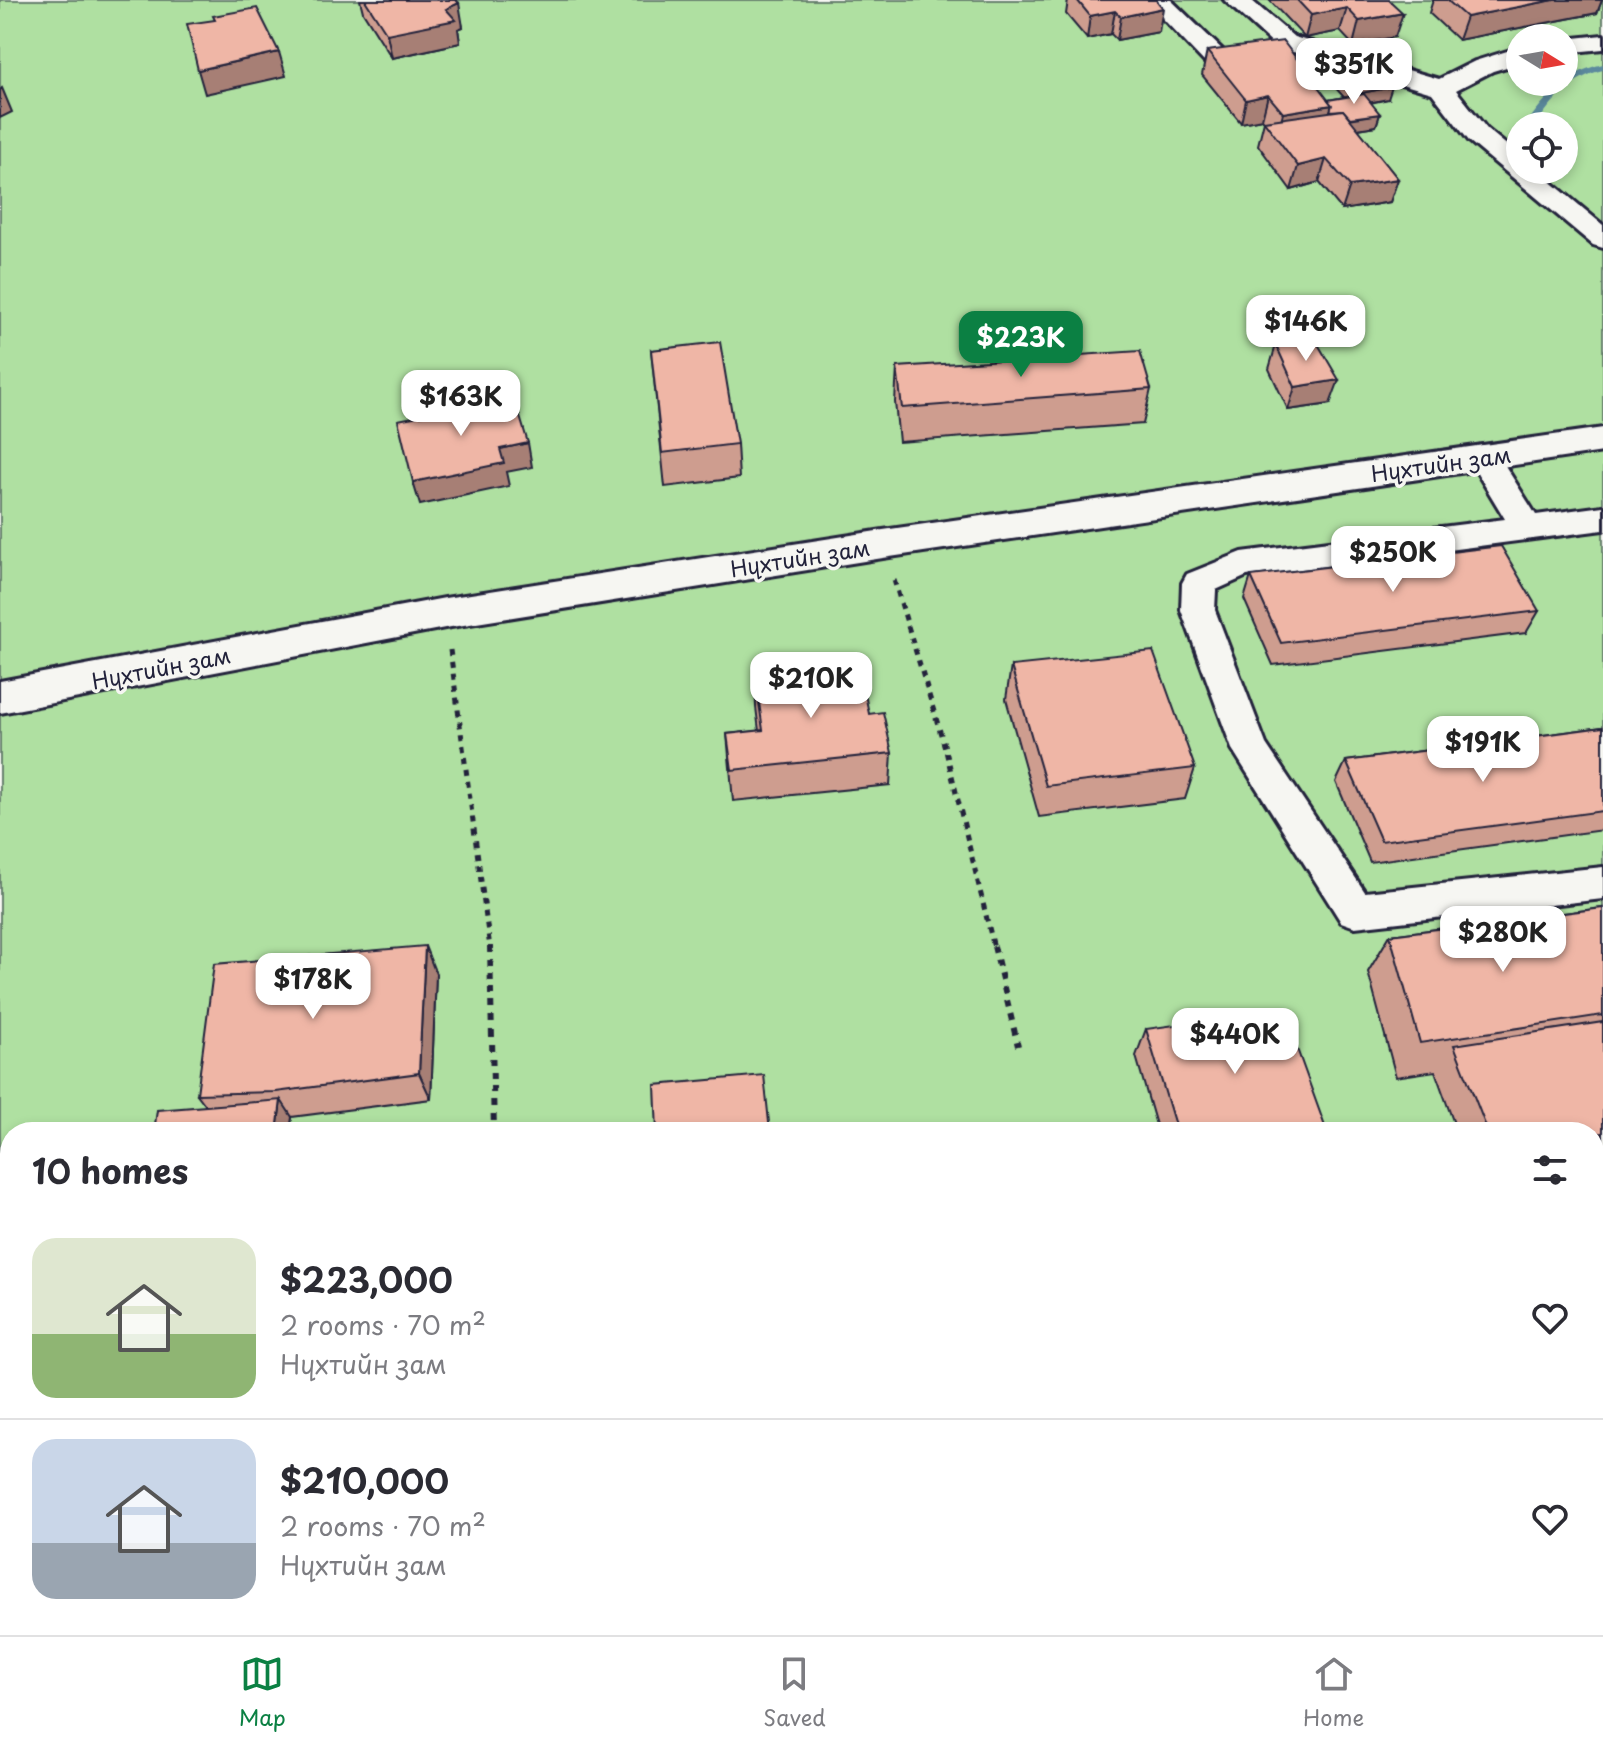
<!DOCTYPE html>
<meta charset="utf-8">
<style>
:root{--surface:#fff;--page:#f7f7f7;--text:#2b2b33;--muted:#7c7c81;--line:#e1e1e2;--accent:#0b8043}
body{margin:0;font-family:"Playpen Sans",sans-serif;background:var(--page);color:var(--text);height:100vh;display:flex;flex-direction:column;font-size:30px;white-space:nowrap}
*{box-sizing:border-box;margin:0}
p{font-size:26px;color:var(--muted)}
.icon{flex:none;width:44px;height:44px;fill:none;stroke:currentColor;stroke-width:2;stroke-linecap:round;stroke-linejoin:round}
.map{position:relative;flex:1;overflow:hidden}
.details{position:absolute;left:0px;top:1122px;width:1604px;height:514px;display:flex;flex-direction:column;background:var(--surface);border-radius:32px 32px 0 0;box-shadow:0 4px 12px #0003}
.details>*{flex:none}
.needle{width:52px;rotate:101deg}
.buttons{position:absolute;left:1506px;top:24px;display:grid;gap:16px}
.buttons a{display:grid;place-items:center;width:72px;height:72px;border-radius:50%;background:var(--surface);box-shadow:0 4px 12px #0003;font-size:40px}
.price{position:absolute;translate:-50% -68px;padding:0 18px;border-radius:16px;background:#fff;color:#222;font-size:26px;line-height:52px;filter:drop-shadow(0 2px 4px #0008)}
.price::after{content:'';position:absolute;left:50%;top:48px;width:24px;height:18px;margin-left:-12px;background:inherit;clip-path:polygon(0 0,100% 0,50% 100%)}
.price.on{background:var(--accent);color:#fff}
ul{padding:0;list-style:none}
li{display:flex;align-items:center;gap:24px;height:200px;padding:0 32px}
li+li{border-top:2px solid var(--line)}
li span{display:grid;place-items:center;flex:none;width:224px;height:160px;border-radius:24px;color:#555}
li>.icon{margin-inline-start:auto}
span .icon{width:96px;height:96px;fill:#fffc;stroke-width:1}
li b{font-size:34px}
h2{display:flex;justify-content:space-between;align-items:center;height:96px;padding:0 32px;font-size:34px}
.tab-bar{display:flex;justify-content:space-around;align-items:center;height:112px;border-top:2px solid var(--line);background:var(--surface);font-size:22px;color:var(--muted)}
.tab-bar a{display:grid;justify-items:center;gap:4px}
.tab-bar .on{color:var(--accent)}
.map>svg:first-child{display:block}
</style>
<div class="map">
<svg width="1603" height="1635" viewBox="0 0 1603 1635">
<rect width="100%" height="100%" fill="#f6f6f2"/>
<filter id="ink" filterUnits="userSpaceOnUse"><feTurbulence type="fractalNoise" baseFrequency=".0125" numOctaves="2"/><feDisplacementMap in="SourceGraphic" scale="16" xChannelSelector="R" yChannelSelector="G"/><feConvolveMatrix kernelMatrix="1 2 1 2 8 2 1 2 1" color-interpolation-filters="sRGB"/></filter>
<g filter="url(#ink)">
<!-- green -->
<path fill="#afe0a1" stroke="#68816e" stroke-width="2" fill-rule="evenodd" d="M 0,0 L 1603,0 L 1603,1635 L 0,1635 ZM 1520,38 L 1564,38 L 1564,82 L 1520,82 ZM 1520,126 L 1564,126 L 1564,170 L 1520,170 ZM 10,1132 L 1594,1132 L 1594,1626 L 10,1626 Z"/>
<g fill="none" stroke-linecap="round" stroke-linejoin="round">
<!-- stream -->
<g fill="#5c8a9e" fill-rule="evenodd">
<path d="M 1603,64 L 1603,70 C 1572,77 1552,101 1535,126 L 1525,126 C 1546,96 1567,72 1603,64 Z"/>
<polygon points="1520,138 1518,152 1510,154 1508,152 1517,139"/>
</g>
<defs>
<g id="street">
<path d="M 1145,0 L 1171,0 L 1230,57 L 1253,52 L 1262,55 L 1266,60 L 1262,65 C 1241,71 1226,75 1206,64 Z"/>
<polygon points="1224,0 1251,0 1294,37 1439,79 1475,61 1520,47 1520,63 1493,71 1456,90 1487,129 1520,156 1520,170 1537,170 1603,225 1603,248 1593,245 1469,141 1432,93 1276,47"/>
<polygon points="1603,35 1603,49 1564,53 1564,39"/>
<polygon points="1483,445 1494,448 1536,515 1603,506 1603,530 1247,576 1216,590 1215,610 1266,744 1365,892 1603,867 1603,899 1355,927 1341,922 1232,749 1181,610 1182,583 1187,574 1242,552 1505,519 1467,456 1472,448"/>
</g>
<polygon id="secondary" points="1603,428 1603,452 883,558 445,628 0,713 0,681 445,598 883,530"/>
</defs>
<!-- street casing -->
<use href="#street" stroke="#22223b" stroke-width="6"/>
<!-- secondary casing -->
<use href="#secondary" stroke="#22223b" stroke-width="6"/>
<!-- path-far1 -->
<g stroke="#22223b" stroke-width="5" stroke-dasharray="6 6" stroke-linecap="butt">
<polyline points="894,580 946,751 994,948"/>
<polyline points="450,650 490,948"/>
</g>
<!-- path -->
<g stroke="#22223b" stroke-width="6" stroke-dasharray="7 7" stroke-linecap="butt">
<polyline points="490,946 494,1132"/>
<polyline points="994,946 1018,1046"/>
</g>
<!-- street -->
<use href="#street" fill="#f6f6f2" fill-rule="evenodd"/>
<!-- secondary -->
<use href="#secondary" fill="#f6f6f2" fill-rule="evenodd"/>
</g>
<!-- wall -->
<g fill="#ce9d8f" stroke="#22223b" stroke-width="2">
<polygon points="360,0 456,0 463,27 458,29 460,43 392,58 363,12"/>
<polygon points="1068,0 1156,0 1159,32 1117,40 1111,34 1087,39 1066,14"/>
<polygon points="1269,0 1389,0 1395,37 1353,45 1340,31 1305,38"/>
<polygon points="1433,0 1602,0 1597,13 1458,40 1429,13"/>
<polygon points="1207,51 1328,100 1344,97 1331,83 1335,71 1388,99 1370,103 1380,114 1376,126 1358,129 1398,179 1390,202 1342,210 1319,182 1291,190 1258,145 1264,121 1262,119 1241,123 1202,75"/>
<polygon points="1276,345 1330,404 1288,410 1269,369"/>
<polygon points="651,350 737,444 739,478 665,487"/>
<polygon points="897,367 1151,389 1143,424 899,442 895,402"/>
<polygon points="1251,576 1539,611 1526,633 1273,665 1244,599"/>
<polygon points="1011,666 1195,768 1185,799 1039,817 1006,699"/>
<polygon points="755,675 869,714 892,753 890,785 733,801 727,734 759,731 756,707"/>
<polygon points="1603,727 1603,830 1370,862 1336,782 1346,761"/>
<polygon points="1603,908 1603,1153 1594,1155 1594,1132 1457,1132 1435,1071 1396,1077 1368,972 1390,935"/>
<polygon points="436,974 431,1099 292,1117 290,1132 154,1132 206,1106 197,1094"/>
<polygon points="1146,1029 1327,1132 1158,1132 1136,1056"/>
</g>
<!-- shaded-wall -->
<g fill="#a77f74" stroke="#22223b" stroke-width="2">
<polygon points="1554,0 1602,0 1597,13 1458,40 1466,17"/>
<polygon points="459,3 463,27 458,29 460,43 392,58 387,34"/>
<polygon points="1163,8 1159,32 1117,40 1121,17"/>
<polygon points="1347,8 1340,31 1305,38 1311,15"/>
<polygon points="1115,11 1111,34 1087,39 1090,16"/>
<polygon points="1403,13 1395,37 1353,45 1359,21"/>
<polygon points="279,52 286,76 205,94 198,70"/>
<polygon points="1392,87 1388,99 1352,106 1356,94"/>
<polygon points="2,88 12,112 0,118 0,90"/>
<polygon points="1268,95 1262,119 1241,123 1246,100"/>
<polygon points="1332,105 1326,128 1277,136 1283,113"/>
<polygon points="1380,114 1376,126 1332,133 1336,121"/>
<polygon points="1326,159 1319,182 1291,190 1298,166"/>
<polygon points="1398,179 1390,202 1342,210 1350,186"/>
<polygon points="1339,380 1330,404 1288,410 1295,387"/>
<polygon points="528,443 532,467 506,472 509,486 420,505 413,482 500,449"/>
<polygon points="425,946 436,974 431,1099 419,1073"/>
<polygon points="281,1100 292,1117 290,1132 277,1132"/>
</g>
<!-- building -->
<g fill="#efb6a6" stroke="#22223b" stroke-width="2">
<polygon points="365,0 456,0 459,3 446,9 456,20 387,34"/>
<polygon points="1077,0 1156,0 1163,8 1121,17 1115,11 1090,16"/>
<polygon points="1297,0 1389,0 1403,13 1359,21 1347,8 1311,15"/>
<polygon points="1447,0 1554,0 1466,17"/>
<polygon points="257,8 279,52 198,70 187,24 215,20 213,16"/>
<polygon points="1283,41 1332,105 1283,113 1268,95 1246,100 1207,51"/>
<polygon points="1371,65 1392,87 1356,94 1335,71"/>
<polygon points="1364,94 1380,114 1350,118 1343,110 1330,111 1332,105 1328,100"/>
<polygon points="1343,110 1398,179 1350,186 1326,159 1298,166 1264,121"/>
<polygon points="1315,339 1339,380 1295,387 1276,345"/>
<polygon points="720,342 737,444 662,453 651,350"/>
<polygon points="1140,351 1151,389 902,408 897,367"/>
<polygon points="514,397 528,443 500,449 504,463 413,482 398,420"/>
<polygon points="1501,546 1539,611 1281,643 1251,576"/>
<polygon points="1153,651 1195,768 1046,786 1011,666"/>
<polygon points="859,664 869,714 883,712 892,753 732,770 727,734 763,730 755,675"/>
<polygon points="1603,727 1603,811 1381,841 1346,761"/>
<polygon points="1603,908 1603,1015 1420,1043 1390,935"/>
<polygon points="425,946 419,1073 276,1092 197,1094 214,964"/>
<polygon points="1283,1010 1327,1132 1177,1132 1146,1029"/>
<polygon points="1603,1022 1603,1133 1594,1134 1594,1132 1488,1132 1454,1045"/>
<polygon points="764,1075 770,1132 657,1132 655,1085"/>
<polygon points="281,1100 277,1132 154,1132 157,1110"/>
</g>
</g>
<g text-anchor="middle" dominant-baseline="central" stroke-width="7" stroke-linejoin="round" paint-order="stroke">
<!-- street labels -->
<g font-size="22" fill="#22223b" stroke="#f6f6f2">
<text transform="translate(1441 463) rotate(-8)">Нүхтийн зам</text>
<text transform="translate(800 557) rotate(-9)">Нүхтийн зам</text>
<text transform="translate(161 667) rotate(-11)">Нүхтийн зам</text>
</g>
</g>
</svg>
<div class="buttons">
<a><svg class="needle" viewBox="-14 -14 28 28"><path d="M0-13l5 13h-10z" fill="#e53935"/><path d="M0 13l5-13h-10z" fill="#7c7c81"/></svg></a>
<a><svg class="icon" aria-label="locate" viewBox="0 0 24 24"><circle cx="12" cy="12" r="6"/><path d="M12 2v4M12 18v4M2 12h4M18 12h4"/></svg></a>
</div>
<b class="price" style="left:1354px;top:106px">$351K</b>
<b class="price" style="left:1306px;top:363px">$146K</b>
<b class="price on" style="left:1021px;top:379px">$223K</b>
<b class="price" style="left:461px;top:438px">$163K</b>
<b class="price" style="left:1393px;top:594px">$250K</b>
<b class="price" style="left:811px;top:720px">$210K</b>
<b class="price" style="left:1483px;top:784px">$191K</b>
<b class="price" style="left:1503px;top:974px">$280K</b>
<b class="price" style="left:313px;top:1021px">$178K</b>
<b class="price" style="left:1235px;top:1076px">$440K</b>
<section class="details">
<h2>10 homes<svg class="icon" aria-label="filters" viewBox="0 0 24 24"><path d="M4 7h16M4 17h16"/><circle cx="9" cy="7" r="2"/><circle cx="15" cy="17" r="2"/></svg></h2>
<ul>
<li><span style="background:linear-gradient(#dfe7d0 60%,#8fb573 0)"><svg class="icon" aria-label="home" viewBox="0 0 24 24"><path d="M3 11l9-7 9 7M6 9v11h12V9"/></svg></span><div><b>$223,000</b><p>2 rooms · 70 m²</p><p>Нүхтийн зам</p></div><svg class="icon" aria-label="heart" viewBox="0 0 24 24"><path d="M12 20l-8-8c-3-5 5-10 8-4 3-6 11-1 8 4z"/></svg></li>
<li><span style="background:linear-gradient(#c9d6e8 65%,#9aa5b1 0)"><svg class="icon" aria-label="home" viewBox="0 0 24 24"><path d="M3 11l9-7 9 7M6 9v11h12V9"/></svg></span><div><b>$210,000</b><p>2 rooms · 70 m²</p><p>Нүхтийн зам</p></div><svg class="icon" aria-label="heart" viewBox="0 0 24 24"><path d="M12 20l-8-8c-3-5 5-10 8-4 3-6 11-1 8 4z"/></svg></li>
</ul>
</section>
</div>
<nav class="tab-bar">
<a class="on"><svg class="icon" aria-label="map" viewBox="0 0 24 24"><path d="M3 6l6-2 6 2 6-2v14l-6 2-6-2-6 2zM9 4v14M15 6v14"/></svg>Map</a>
<a><svg class="icon" aria-label="saved" viewBox="0 0 24 24"><path d="M7 4h10v16l-5-4-5 4z"/></svg>Saved</a>
<a><svg class="icon" aria-label="home" viewBox="0 0 24 24"><path d="M3 11l9-7 9 7M6 9v11h12V9"/></svg>Home</a>
</nav>
